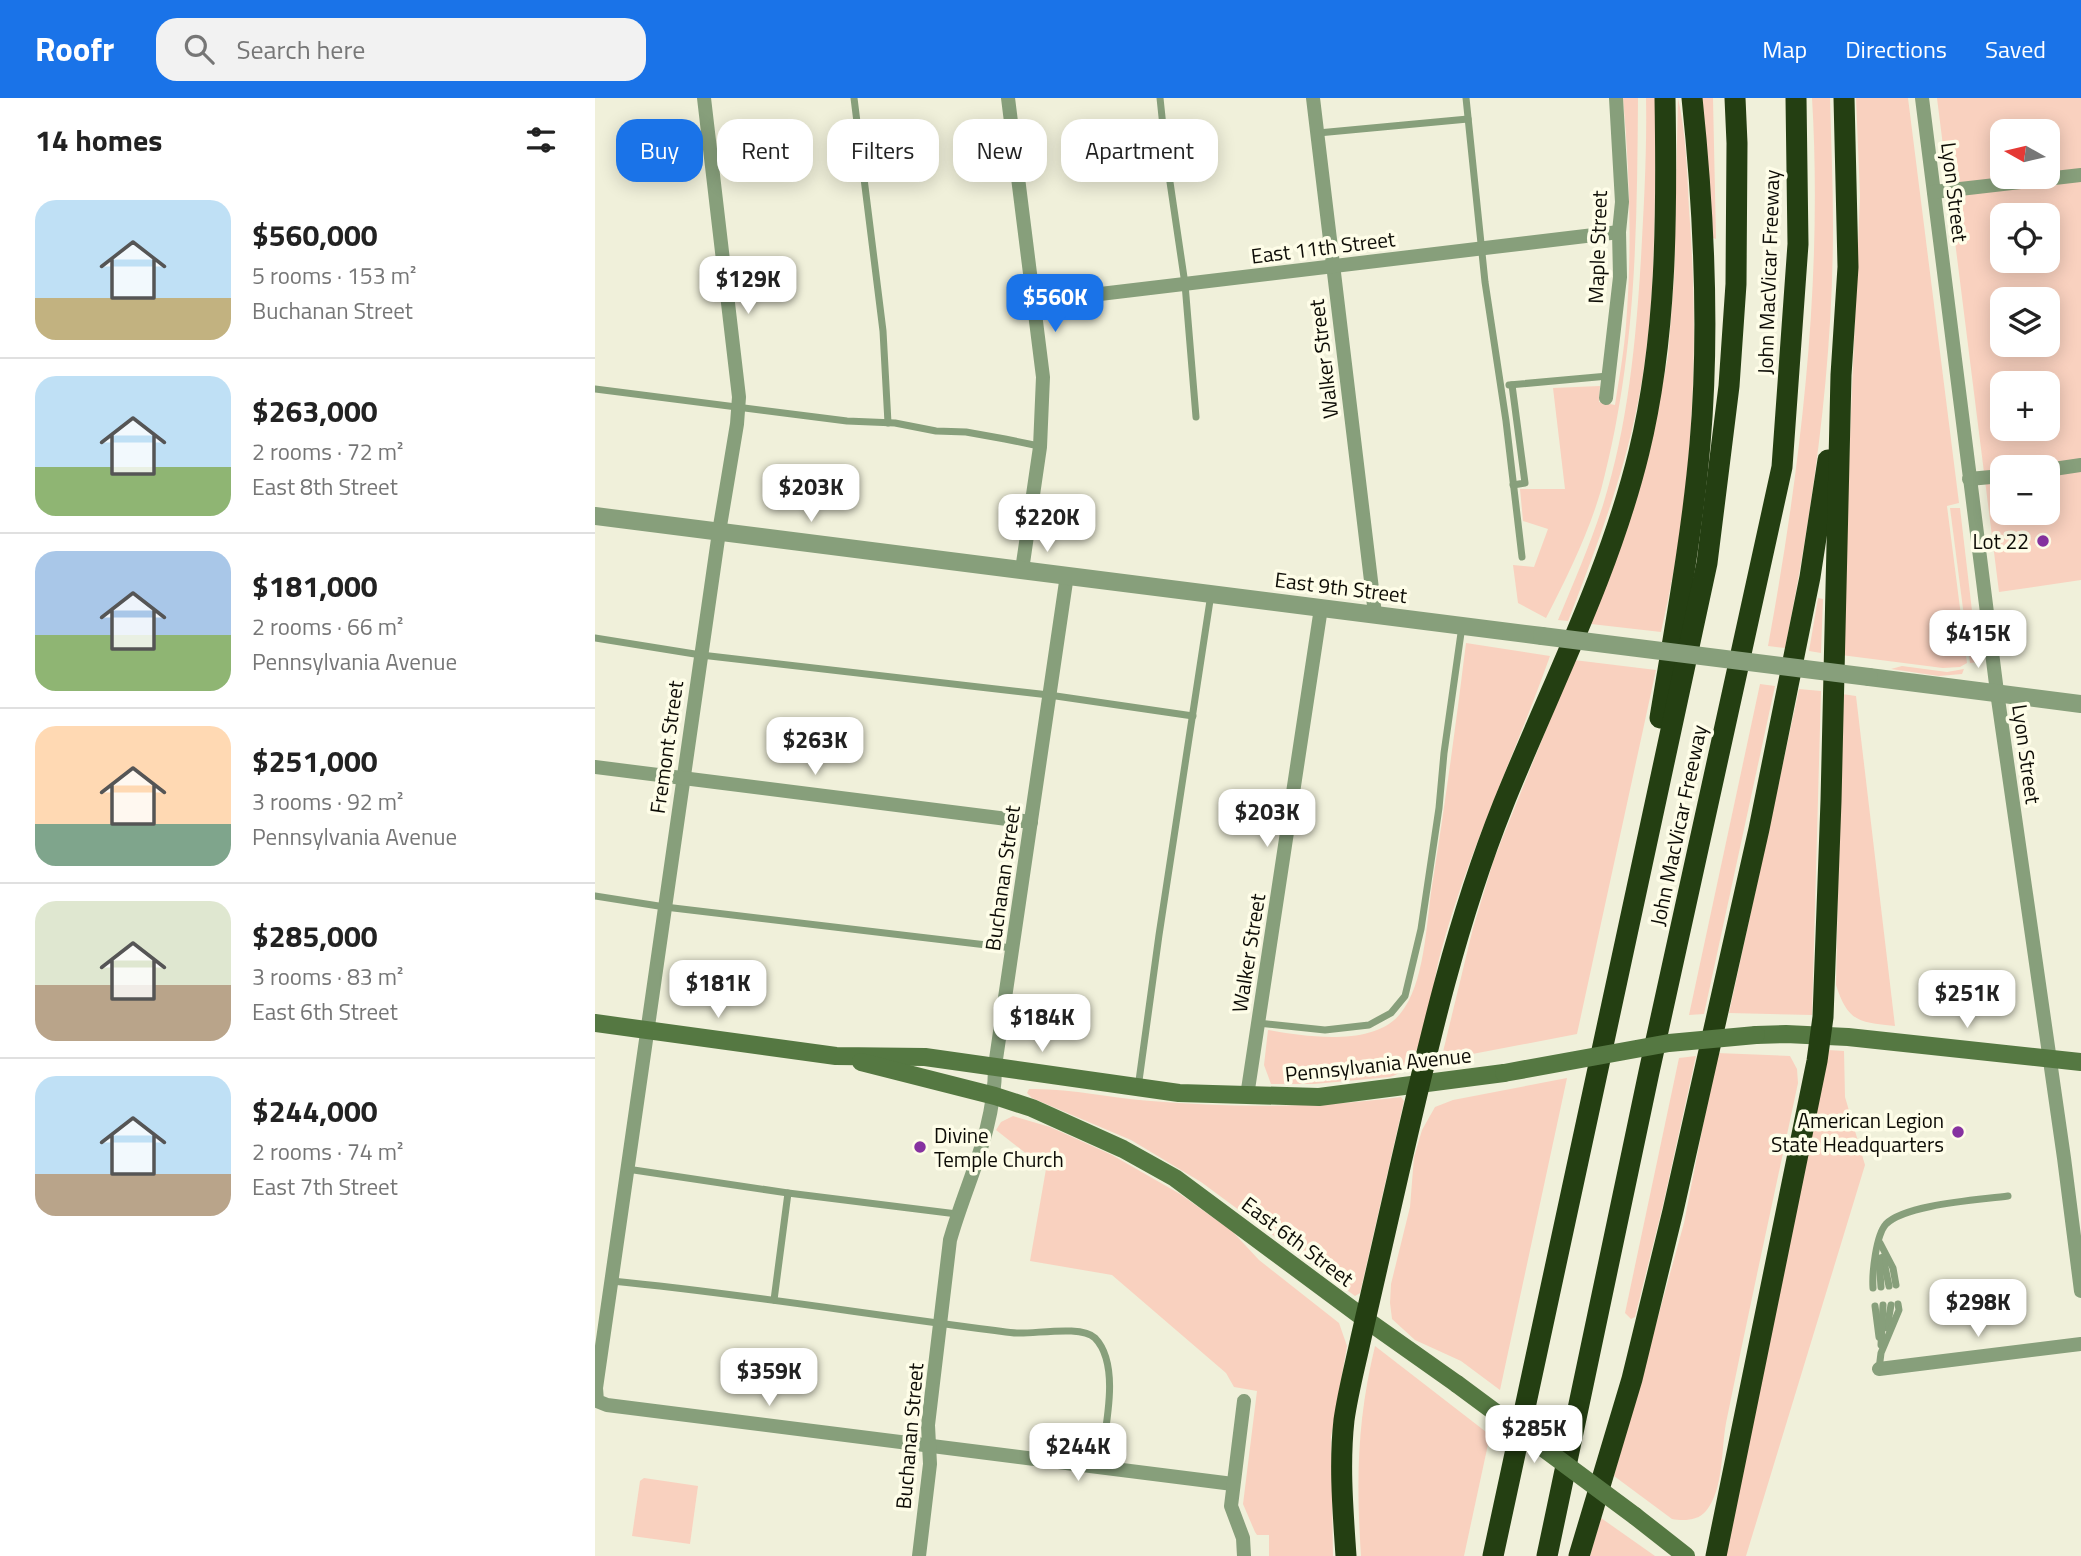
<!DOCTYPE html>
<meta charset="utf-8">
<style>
:root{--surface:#fff;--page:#f2f2f2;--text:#222;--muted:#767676;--line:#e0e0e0;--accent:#1a73e8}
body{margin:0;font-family:"Titillium Web",sans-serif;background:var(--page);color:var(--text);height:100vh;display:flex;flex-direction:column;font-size:26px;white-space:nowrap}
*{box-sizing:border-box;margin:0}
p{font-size:23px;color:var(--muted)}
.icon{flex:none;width:38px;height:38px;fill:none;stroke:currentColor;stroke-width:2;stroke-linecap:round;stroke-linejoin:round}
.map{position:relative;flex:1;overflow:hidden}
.sheet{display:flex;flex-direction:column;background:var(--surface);width:595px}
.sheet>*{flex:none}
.banner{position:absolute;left:21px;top:21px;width:665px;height:63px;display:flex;gap:14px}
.needle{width:46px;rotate:278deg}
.buttons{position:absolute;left:1395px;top:21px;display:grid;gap:14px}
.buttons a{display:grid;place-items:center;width:70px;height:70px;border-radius:14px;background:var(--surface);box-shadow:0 4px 18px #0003;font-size:35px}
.price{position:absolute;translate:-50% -60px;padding:0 16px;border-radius:14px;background:#fff;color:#222;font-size:23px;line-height:46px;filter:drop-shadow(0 2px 4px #0008)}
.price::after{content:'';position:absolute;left:50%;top:42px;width:21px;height:16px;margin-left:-10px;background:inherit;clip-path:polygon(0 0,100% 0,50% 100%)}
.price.on{background:var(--accent);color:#fff}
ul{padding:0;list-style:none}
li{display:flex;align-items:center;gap:21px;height:175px;padding:0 35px}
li+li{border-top:2px solid var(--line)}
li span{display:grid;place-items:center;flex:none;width:196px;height:140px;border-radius:21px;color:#555}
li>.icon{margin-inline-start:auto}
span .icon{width:84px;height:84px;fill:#fffc;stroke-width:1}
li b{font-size:30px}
h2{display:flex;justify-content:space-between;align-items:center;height:84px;padding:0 35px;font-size:30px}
.tag{padding:0 24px;border-radius:21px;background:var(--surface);box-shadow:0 4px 18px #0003;font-size:24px;line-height:63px}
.tag.on{background:var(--accent);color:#fff}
header{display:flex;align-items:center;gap:42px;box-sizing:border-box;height:98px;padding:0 35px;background:var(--accent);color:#fff}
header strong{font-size:33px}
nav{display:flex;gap:38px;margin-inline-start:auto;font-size:24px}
.search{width:490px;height:63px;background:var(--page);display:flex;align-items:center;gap:18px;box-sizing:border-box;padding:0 24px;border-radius:21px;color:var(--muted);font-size:26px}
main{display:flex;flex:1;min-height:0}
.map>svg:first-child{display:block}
</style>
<header>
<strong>Roofr</strong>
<div class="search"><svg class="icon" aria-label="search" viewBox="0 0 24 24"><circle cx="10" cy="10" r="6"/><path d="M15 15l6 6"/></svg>Search here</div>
<nav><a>Map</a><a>Directions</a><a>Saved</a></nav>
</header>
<main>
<section class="sheet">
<h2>14 homes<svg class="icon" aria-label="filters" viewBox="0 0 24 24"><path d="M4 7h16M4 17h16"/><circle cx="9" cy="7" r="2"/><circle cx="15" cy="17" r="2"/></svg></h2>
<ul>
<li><span style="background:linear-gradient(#bfe0f5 70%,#c2b280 0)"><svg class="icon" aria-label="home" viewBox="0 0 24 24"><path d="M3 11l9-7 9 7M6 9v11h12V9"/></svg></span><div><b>$560,000</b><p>5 rooms · 153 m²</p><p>Buchanan Street</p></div></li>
<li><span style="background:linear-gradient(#bfe0f5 65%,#8fb573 0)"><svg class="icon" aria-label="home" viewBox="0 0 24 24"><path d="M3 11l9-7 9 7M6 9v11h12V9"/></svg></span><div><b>$263,000</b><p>2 rooms · 72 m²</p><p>East 8th Street</p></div></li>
<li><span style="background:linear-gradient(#a9c7e8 60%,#8fb573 0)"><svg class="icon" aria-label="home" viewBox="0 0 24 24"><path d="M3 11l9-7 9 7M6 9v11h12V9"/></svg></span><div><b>$181,000</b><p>2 rooms · 66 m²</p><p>Pennsylvania Avenue</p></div></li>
<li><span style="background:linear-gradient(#ffd9b3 70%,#7fa58c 0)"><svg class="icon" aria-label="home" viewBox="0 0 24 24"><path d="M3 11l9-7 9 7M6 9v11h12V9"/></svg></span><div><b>$251,000</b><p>3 rooms · 92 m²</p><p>Pennsylvania Avenue</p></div></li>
<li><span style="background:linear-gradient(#dfe7d0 60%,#b9a48a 0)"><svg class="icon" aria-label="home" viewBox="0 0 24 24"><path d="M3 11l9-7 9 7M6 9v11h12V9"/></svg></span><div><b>$285,000</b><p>3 rooms · 83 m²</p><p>East 6th Street</p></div></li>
<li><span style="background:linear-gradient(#bfe0f5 70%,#b9a48a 0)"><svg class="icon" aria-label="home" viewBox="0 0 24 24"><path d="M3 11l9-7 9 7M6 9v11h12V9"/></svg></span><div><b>$244,000</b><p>2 rooms · 74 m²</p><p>East 7th Street</p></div></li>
</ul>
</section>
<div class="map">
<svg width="1486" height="1458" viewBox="0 0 1486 1458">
<rect width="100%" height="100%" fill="#f0f0da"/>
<!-- green -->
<g fill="#f9d1bf" fill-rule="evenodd">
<path d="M 1028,0 L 1043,0 C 1042,136 1041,260 1006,392 C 993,437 972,479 951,520 L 923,505 L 918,467 L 939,469 L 953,431 L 928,423 L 925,391 L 970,391 L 958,290 L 1005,288 L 1004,304 L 1020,307 C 1024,281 1029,254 1031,227 C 1037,151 1035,76 1028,0 Z"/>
<path d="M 1051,0 L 1061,0 C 1059,102 1063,209 1042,309 C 1027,383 1000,453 973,523 L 963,522 C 979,484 995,447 1008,407 C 1033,328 1041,243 1046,160 C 1049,106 1052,54 1051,0 Z"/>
<path d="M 1083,0 C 1091,35 1092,74 1094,111 C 1105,252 1098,397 1066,534 L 996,526 L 1021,459 L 1054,356 L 1073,258 L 1079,180 Z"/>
<polygon points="1106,0 1118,0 1121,141 1118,140"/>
<path d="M 1217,0 L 1235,0 C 1236,42 1238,85 1238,128 C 1238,269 1218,412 1190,550 L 1173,548 C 1206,368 1228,183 1217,0 Z"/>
<polygon points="1261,0 1313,0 1364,405 1352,408 1372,565 1365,569 1348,570 1246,557 1265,98"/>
<path d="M 1342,0 L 1486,0 L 1486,482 L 1404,494 ZM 1407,33 L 1452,33 L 1452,79 L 1407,79 ZM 1407,117 L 1452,117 L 1452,163 L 1407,163 ZM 1407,201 L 1452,201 L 1452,247 L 1407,247 ZM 1407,285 L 1452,285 L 1452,331 L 1407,331 ZM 1407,369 L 1452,369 L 1452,415 L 1407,415 Z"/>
<polygon points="1355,410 1365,410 1383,564 1375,565"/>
<polygon points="1223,500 1228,501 1226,555 1214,553"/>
<path d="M 871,545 L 955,558 C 919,660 871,757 844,861 C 836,893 831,969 795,979 L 719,986 L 676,986 L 669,967 L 673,932 C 711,939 778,949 805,916 C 830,886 831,826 837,788 C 850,707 861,626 871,545 Z"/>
<polygon points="979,562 1061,572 982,936 846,962 878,830 899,761"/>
<polygon points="1307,568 1352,574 1369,571 1367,576 1344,578 1296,571"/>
<polygon points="1165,586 1180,588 1109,916 1094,917"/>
<polygon points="1204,591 1226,593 1217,917 1134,915"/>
<path d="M 1247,596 L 1261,598 L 1300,928 C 1265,924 1253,925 1241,887 Z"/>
<polygon points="1233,952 1249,953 1250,999 1270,1067 1151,1458 1129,1458"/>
<path d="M 1122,955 L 1195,958 L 1202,971 L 1203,985 C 1179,1098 1154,1211 1131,1325 C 1126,1352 1129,1391 1111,1413 C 1103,1423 1088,1423 1077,1421 L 1019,1378 L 1089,1125 Z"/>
<polygon points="1101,958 1068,1107 1040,1219 1036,1221 1030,1215 1084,960"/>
<polygon points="972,980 905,1292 866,1263 820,1242 797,1221 795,1205 796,1186 815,1109 819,1059 827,1032 840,1009 858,1002"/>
<path d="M 434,991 C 474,990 515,1000 556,1003 C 639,1010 723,1010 806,999 L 809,1003 L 765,1195 L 760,1198 L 606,1084 L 536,1042 L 437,1000 L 432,995 Z"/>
<polygon points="418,1018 455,1029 517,1057 585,1096 637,1133 664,1162 744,1225 752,1248 736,1339 738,1458 674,1458 674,1437 662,1437 660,1434 648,1406 662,1293 639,1289 631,1275 517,1177 435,1163 451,1071 401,1032 406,1024"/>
<path d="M 780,1248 L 895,1337 L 869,1458 L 766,1458 C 761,1381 762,1323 780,1248 Z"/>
<polygon points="49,1380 103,1388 95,1446 37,1438 45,1383"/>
<polygon points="1006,1420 1060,1458 995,1458"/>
</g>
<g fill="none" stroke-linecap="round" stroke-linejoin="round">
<!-- service -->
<g stroke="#879f7b" stroke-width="7">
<polyline points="259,0 288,233 293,325"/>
<polyline points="565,0 571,57 590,186 601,319"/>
<polyline points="871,0 890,184 911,323 927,459"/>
<polyline points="723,35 873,21"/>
<polyline points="914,287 1013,278"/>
<polyline points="917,287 930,385 918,387"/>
<polyline points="0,291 252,323 300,325 341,333 371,334 410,341 444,348"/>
<polyline points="0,540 106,557 454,597 598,618"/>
<polyline points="0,798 70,809 417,850"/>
<polyline points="663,925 730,932 774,927 796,915 810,898 826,831 844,710 849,655 867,528"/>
<polyline points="543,990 564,837 616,496"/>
<polyline points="32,1071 193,1095 362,1116"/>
<polyline points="1285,1145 1298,1170 1301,1187"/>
<polyline points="1288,1159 1294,1188"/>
<polyline points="1284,1160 1286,1189"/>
<path d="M 17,1183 C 143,1195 269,1216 396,1232 C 405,1233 414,1235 422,1235 C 441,1236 487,1227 500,1240 C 527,1268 509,1334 505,1369"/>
<path d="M 1278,1190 C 1277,1175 1281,1137 1291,1126 C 1311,1106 1385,1102 1413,1098"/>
<polyline points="179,1202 193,1095"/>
<polyline points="1280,1208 1284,1239"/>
<polyline points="1292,1230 1296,1207"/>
<polyline points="1286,1247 1288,1207"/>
<polyline points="1284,1271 1286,1255 1304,1212 1303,1206"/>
</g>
<!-- minor -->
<g stroke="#879f7b" stroke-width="14">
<polyline points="109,0 144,299 142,326 124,434 1,1290 2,1303 12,1307 638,1386"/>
<polyline points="413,0 448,279 445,349 427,472"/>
<polyline points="718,0 780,516"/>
<polyline points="1327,0 1402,594 1469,1060 1486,1193"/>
<polyline points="1339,94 1486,77"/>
<polyline points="438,204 1024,134"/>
<polyline points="1011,300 1025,179 1024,134 1027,104 1021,0"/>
<polyline points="1452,372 1486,367"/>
<polyline points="1374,381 1407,378"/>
<polyline points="0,669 436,724"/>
<polyline points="652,998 726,510"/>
<polyline points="1284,1271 1486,1246"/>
<polyline points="649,1303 636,1408 648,1440 649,1458"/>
<path d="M 324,1458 L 335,1366 L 333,1327 L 355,1142 C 372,1082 400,1033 400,968 L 472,477"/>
</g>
<!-- tertiary -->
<g stroke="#879f7b" stroke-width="18">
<polyline points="0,418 947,538"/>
<polyline points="1274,579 1486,606"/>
</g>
<!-- secondary -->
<g stroke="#557842" stroke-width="18">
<polyline points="0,925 241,958 330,959 584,995 724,999 909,975"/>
<polyline points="1161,937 1191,936 1253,939 1486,964"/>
<polyline points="266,964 400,998 437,1010 528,1051 580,1080 770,1221 862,1286"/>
<polyline points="1040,1418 1091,1458"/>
</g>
<!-- motorway -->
<g stroke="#243f12" stroke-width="21">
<path d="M 1065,620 C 1080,529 1097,438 1105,346 C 1115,231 1109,114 1097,0"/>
<path d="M 751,1458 C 748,1413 744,1367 749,1322 C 753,1294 760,1268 766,1240 C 778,1186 791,1132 803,1078 C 832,952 860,827 908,707 C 955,590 1014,477 1044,354 C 1072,239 1072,118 1070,0"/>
<polyline points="898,1458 1112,465 1134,288 1141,186 1142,45 1140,0"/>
<polyline points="952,1458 1054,974 1187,369 1203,146 1201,0"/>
<polyline points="984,1458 1037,1281 1078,1113 1164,731 1215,479 1233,362"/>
<polyline points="1121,1458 1222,963 1228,919 1236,703 1246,277 1253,169 1249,0"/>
</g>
<!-- tertiary-bridge -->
<polyline stroke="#879f7b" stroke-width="18" points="947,538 1274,579"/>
<!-- secondary-bridge -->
<g stroke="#557842" stroke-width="18">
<polyline points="909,975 1074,945 1161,937"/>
<polyline points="862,1286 1040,1418"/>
</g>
</g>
<!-- markers -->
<g fill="#8632a0" stroke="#fefde8" stroke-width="2.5">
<circle cx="1448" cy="443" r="7"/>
<circle cx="1363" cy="1034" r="7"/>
<circle cx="325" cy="1049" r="7"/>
</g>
<g text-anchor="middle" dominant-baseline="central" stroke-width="7" stroke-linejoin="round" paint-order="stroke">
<!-- street labels -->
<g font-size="21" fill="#0d0c06" stroke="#fefde8">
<text transform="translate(1360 94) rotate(83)">Lyon Street</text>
<text transform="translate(728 149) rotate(-7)">East 11th Street</text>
<text transform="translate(1002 149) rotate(-88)">Maple Street</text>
<text transform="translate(1173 174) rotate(-88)">John MacVicar Freeway</text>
<text transform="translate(728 261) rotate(-97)">Walker Street</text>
<text transform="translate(746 489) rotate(7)">East 9th Street</text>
<text transform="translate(71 649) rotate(-82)">Fremont Street</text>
<text transform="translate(1432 656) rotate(82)">Lyon Street</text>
<text transform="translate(1083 727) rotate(-78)">John MacVicar Freeway</text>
<text transform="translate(407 780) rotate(-82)">Buchanan Street</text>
<text transform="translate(653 855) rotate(-81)">Walker Street</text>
<text transform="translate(783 966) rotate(-6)">Pennsylvania Avenue</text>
<text transform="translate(703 1143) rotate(37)">East 6th Street</text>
<text transform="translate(314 1338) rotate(-85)">Buchanan Street</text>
</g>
<!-- poi labels -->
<g font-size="21" fill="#0d0c06" stroke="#fefde8" text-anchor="end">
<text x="1434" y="443">Lot 22</text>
<text x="1349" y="1022">American Legion<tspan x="1349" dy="24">State Headquarters</tspan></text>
<text x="339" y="1037" text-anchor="start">Divine<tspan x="339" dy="24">Temple Church</tspan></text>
</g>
</g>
</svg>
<div class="buttons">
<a><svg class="needle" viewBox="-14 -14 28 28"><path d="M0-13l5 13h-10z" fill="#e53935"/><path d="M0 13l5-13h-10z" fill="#767676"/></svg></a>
<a><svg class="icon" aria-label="locate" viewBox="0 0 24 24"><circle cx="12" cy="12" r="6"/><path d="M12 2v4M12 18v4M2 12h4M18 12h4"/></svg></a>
<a><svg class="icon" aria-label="layers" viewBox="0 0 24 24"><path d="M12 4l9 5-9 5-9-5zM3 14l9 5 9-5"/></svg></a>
<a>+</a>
<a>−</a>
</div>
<b class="price" style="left:153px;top:218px">$129K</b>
<b class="price on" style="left:460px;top:236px">$560K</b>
<b class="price" style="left:216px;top:426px">$203K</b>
<b class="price" style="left:452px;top:456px">$220K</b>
<b class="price" style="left:1383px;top:572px">$415K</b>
<b class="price" style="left:220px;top:679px">$263K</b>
<b class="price" style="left:672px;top:751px">$203K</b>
<b class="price" style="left:123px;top:922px">$181K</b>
<b class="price" style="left:1372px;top:932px">$251K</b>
<b class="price" style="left:447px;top:956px">$184K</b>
<b class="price" style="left:1383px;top:1241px">$298K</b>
<b class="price" style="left:174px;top:1310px">$359K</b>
<b class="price" style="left:939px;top:1367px">$285K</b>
<b class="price" style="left:483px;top:1385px">$244K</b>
<div class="banner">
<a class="tag on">Buy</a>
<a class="tag">Rent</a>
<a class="tag">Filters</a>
<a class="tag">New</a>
<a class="tag">Apartment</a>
</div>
</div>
</main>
